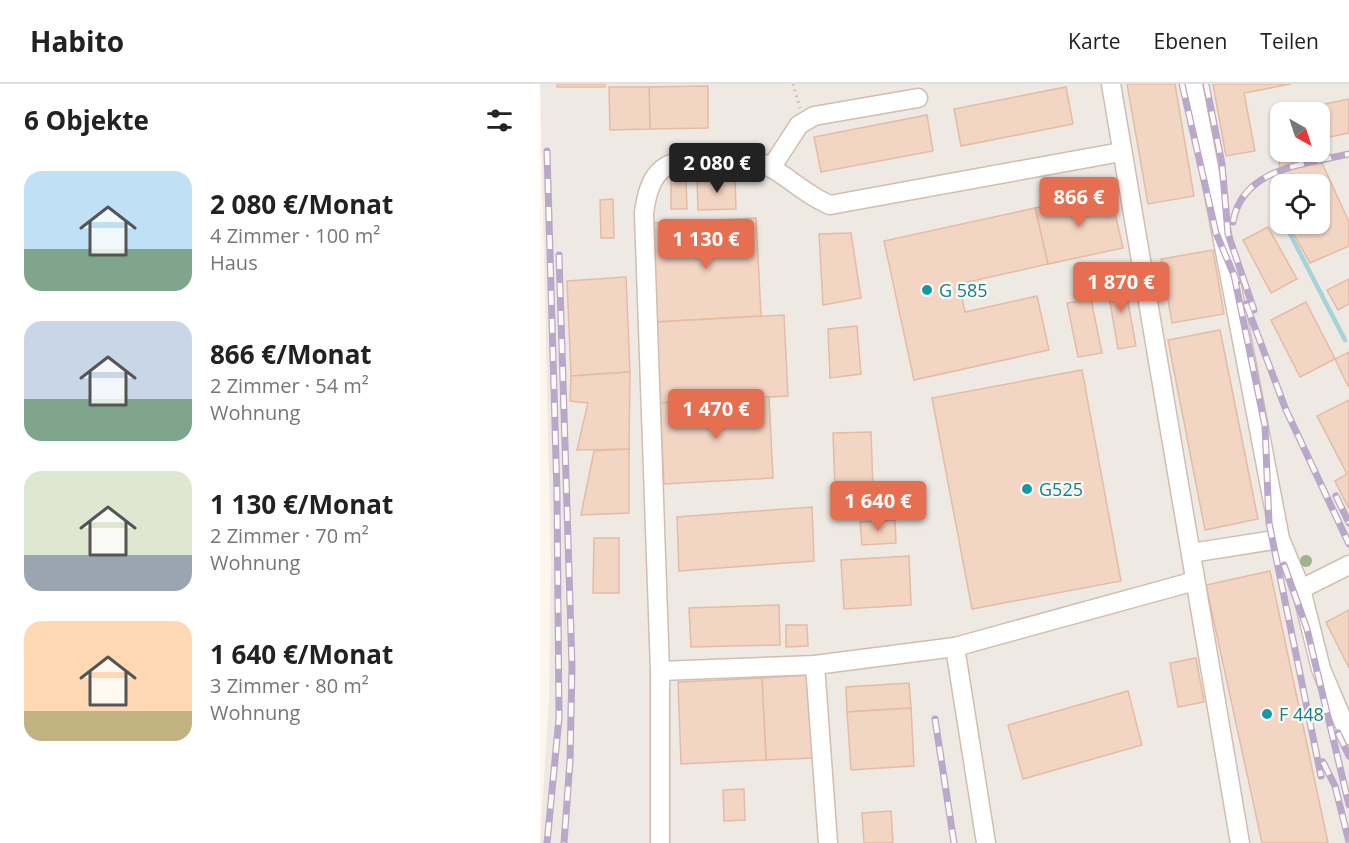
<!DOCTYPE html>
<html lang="de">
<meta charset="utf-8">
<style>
:root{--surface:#fff;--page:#f2f2f2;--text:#222;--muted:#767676;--line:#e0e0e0;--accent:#e76f51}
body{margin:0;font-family:"Open Sans",sans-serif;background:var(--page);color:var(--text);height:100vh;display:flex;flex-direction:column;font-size:22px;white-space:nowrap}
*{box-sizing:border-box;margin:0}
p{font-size:20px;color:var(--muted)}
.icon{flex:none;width:33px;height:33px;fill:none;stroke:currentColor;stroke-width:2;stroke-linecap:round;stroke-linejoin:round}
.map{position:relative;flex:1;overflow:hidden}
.panel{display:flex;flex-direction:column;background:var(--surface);width:540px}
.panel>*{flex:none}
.needle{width:39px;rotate:141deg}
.tools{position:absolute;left:730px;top:18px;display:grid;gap:12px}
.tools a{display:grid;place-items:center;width:60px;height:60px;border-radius:12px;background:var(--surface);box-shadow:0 2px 4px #0004;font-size:30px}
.price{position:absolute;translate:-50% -51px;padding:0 14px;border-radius:6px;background:var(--accent);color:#fff;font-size:20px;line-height:39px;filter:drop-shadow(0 2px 3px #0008)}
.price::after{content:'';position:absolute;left:50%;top:36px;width:18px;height:14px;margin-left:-9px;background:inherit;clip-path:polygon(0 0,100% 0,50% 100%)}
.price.current{background:#222;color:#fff}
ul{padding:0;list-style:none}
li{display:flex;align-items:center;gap:18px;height:150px;padding:0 24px}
li span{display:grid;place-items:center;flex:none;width:168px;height:120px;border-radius:18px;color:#555}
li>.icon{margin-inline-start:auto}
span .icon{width:72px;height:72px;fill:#fffc;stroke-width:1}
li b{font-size:26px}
h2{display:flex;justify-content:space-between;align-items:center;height:72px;padding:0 24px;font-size:26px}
header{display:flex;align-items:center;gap:36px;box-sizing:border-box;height:84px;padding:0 30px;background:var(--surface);border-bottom:2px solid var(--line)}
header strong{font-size:28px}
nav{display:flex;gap:33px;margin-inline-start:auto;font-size:21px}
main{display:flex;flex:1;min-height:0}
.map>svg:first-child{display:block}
</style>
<header>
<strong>Habito</strong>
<nav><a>Karte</a><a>Ebenen</a><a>Teilen</a></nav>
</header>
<main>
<section class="panel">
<h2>6 Objekte<svg class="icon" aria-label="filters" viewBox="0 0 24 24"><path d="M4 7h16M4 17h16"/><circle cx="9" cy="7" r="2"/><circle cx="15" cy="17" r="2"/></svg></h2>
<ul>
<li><span style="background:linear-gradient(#bfe0f5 65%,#7fa58c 0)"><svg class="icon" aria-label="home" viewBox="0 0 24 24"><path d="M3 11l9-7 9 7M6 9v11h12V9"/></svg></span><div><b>2 080 €/Monat</b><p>4 Zimmer · 100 m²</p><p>Haus</p></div></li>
<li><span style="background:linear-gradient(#c9d6e8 65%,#7fa58c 0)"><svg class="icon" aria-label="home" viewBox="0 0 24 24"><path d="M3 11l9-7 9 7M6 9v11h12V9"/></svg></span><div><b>866 €/Monat</b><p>2 Zimmer · 54 m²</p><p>Wohnung</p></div></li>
<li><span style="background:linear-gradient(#dfe7d0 70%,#9aa5b1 0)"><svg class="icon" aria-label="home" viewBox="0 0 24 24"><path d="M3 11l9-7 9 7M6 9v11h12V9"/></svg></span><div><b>1 130 €/Monat</b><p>2 Zimmer · 70 m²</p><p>Wohnung</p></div></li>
<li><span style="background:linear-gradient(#ffd9b3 75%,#c2b280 0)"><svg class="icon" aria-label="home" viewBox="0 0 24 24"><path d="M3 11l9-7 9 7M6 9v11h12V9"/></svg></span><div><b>1 640 €/Monat</b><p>3 Zimmer · 80 m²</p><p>Wohnung</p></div></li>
</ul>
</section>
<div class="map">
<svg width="809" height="759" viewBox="0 0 809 759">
<rect width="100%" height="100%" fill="#fdf6ec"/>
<!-- industrial -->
<path fill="#efe9e4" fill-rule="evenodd" d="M 0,0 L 809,0 L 809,759 L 0,759 L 9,615 L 11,480 ZM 741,28 L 780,28 L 780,68 L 741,68 ZM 741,100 L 780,100 L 780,140 L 741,140 Z"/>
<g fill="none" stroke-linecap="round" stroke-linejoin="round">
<!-- stream -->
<g stroke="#a5d3da" stroke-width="4.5">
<polyline points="732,98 741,132"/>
<polyline points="745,140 805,256"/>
</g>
</g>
<!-- building -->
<g fill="#f3d5c3" stroke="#e6bba3" stroke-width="1.5">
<rect x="17" y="0" width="48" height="3"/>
<polygon points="587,0 635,0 654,112 608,120"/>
<polygon points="673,0 751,0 704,9 715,67 686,72"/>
<polygon points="168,2 168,44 110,45 109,3"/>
<polygon points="69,3 109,3 110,45 70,46"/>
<polygon points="526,3 533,40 421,62 414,25"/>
<polygon points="809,15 809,49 780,55 780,28 746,28"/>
<polygon points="741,29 741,63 738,64 731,32"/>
<polygon points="387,31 393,67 281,88 274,53"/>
<polygon points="741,63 741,68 777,68 809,138 809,162 770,179 748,140 780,140 780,100 741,101 738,64"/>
<polygon points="195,93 196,125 158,126 157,95"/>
<polygon points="131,95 146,95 147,125 131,125"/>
<polygon points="570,107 583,164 508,180 495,124"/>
<polygon points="73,115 74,154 61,154 60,116"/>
<polygon points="495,124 508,180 419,200 425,228 497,212 509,266 374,296 344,157"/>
<polygon points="216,134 221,232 116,238 111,139"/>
<polygon points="728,143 757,195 731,209 703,156"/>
<polygon points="311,149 321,214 283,221 279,150"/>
<polygon points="673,166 684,230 632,239 621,175"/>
<polygon points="583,192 596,262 578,265 566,195"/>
<polygon points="86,193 90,288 31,292 27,197"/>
<polygon points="809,195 809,220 798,226 787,206"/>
<polygon points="551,215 562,269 538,273 527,219"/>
<polygon points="766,218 795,275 760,293 731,236"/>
<polygon points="244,231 248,312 120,319 116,238"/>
<polygon points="317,242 321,290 290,294 288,245"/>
<polygon points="680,246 718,435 665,446 628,256"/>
<polygon points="809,268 809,301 808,302 795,275"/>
<polygon points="542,286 581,497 432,525 392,314"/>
<polygon points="90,288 89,365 37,366 48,319 30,317 31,292"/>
<polygon points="229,313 233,394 124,400 120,319"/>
<polygon points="809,316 809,425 795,397 807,390 777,332"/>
<polygon points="331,348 333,405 295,406 293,349"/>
<polygon points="89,365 89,429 41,431 54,367"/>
<polygon points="272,423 274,477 139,487 137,433"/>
<polygon points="355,436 356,459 322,461 320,438"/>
<polygon points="54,454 79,454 79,509 53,509"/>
<polygon points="369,472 371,521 304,525 301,476"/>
<polygon points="730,487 788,759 722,759 666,501"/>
<polygon points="239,521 240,561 151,563 149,524"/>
<polygon points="809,526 809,584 786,538"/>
<polygon points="246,541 267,541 268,562 246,563"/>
<polygon points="656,574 664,618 638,623 630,579"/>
<polygon points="270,591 274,674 226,676 222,594"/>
<polygon points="222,594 226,676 141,680 138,598"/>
<polygon points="369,599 371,624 307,628 306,603"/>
<polygon points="588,607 602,661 483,695 468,641"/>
<polygon points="371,624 374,682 311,686 307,628"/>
<polygon points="204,705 205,736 184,737 183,706"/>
<polygon points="351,727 353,759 324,759 322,729"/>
</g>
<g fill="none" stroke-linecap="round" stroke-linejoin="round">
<defs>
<g id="minor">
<polyline points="571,0 700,759"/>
<polyline points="653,0 740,455 761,505 781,585 809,651"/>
<polyline points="231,84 259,41 274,32 378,14"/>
<polyline points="651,469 740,455"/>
<polyline points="761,505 809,481"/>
<polyline points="275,581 288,759"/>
<polyline points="120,587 275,581 415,563"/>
<path d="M 120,759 L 120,587 L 104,129 C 110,83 126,75 170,74 C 184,74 203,72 216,77 C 243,86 262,110 290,121 L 581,68"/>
<polyline points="446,759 415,563 655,497"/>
</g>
</defs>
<!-- minor casing -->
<use href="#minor" stroke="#d1beb0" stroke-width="21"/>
<!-- path -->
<polyline stroke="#d9b8a5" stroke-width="3" stroke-dasharray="1.5 4.5" stroke-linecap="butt" points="253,0 260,24"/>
<!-- minor -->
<use href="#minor" stroke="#fff" stroke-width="18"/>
<defs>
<g id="rail">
<polyline points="642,0 676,149 697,198"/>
<polyline points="666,0 682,80 688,150 714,226"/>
<polyline points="7,67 17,409 19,634 7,759"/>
<path d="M 693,138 C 702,84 765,80 809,70"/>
<polyline points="19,171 32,582 30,677 24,759"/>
<polyline points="694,191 725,342 729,439 781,692"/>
<polyline points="706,220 746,326 809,460"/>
<polyline points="796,412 809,439"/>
<polyline points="744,481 767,545 809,721"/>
<polyline points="395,635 414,759"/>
<polyline points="798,649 809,672"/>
<polyline points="783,678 795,702 809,758"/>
</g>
</defs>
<!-- rail casing -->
<use href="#rail" stroke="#b9a8c9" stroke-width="7"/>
<!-- rail -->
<use href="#rail" stroke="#fffaf3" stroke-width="4.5" stroke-dasharray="14" stroke-linecap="butt"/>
</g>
<!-- trees -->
<circle fill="#a0b28e" cx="766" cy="477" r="6"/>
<!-- markers -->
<g fill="#0f9aa8" stroke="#fffaf3" stroke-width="2">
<circle cx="387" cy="206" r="6"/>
<circle cx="487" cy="405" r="6"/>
<circle cx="727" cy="630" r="6"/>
</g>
<g text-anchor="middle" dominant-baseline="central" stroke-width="4.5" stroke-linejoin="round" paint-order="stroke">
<!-- culture labels -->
<g font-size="18" fill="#0d838f" stroke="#fffaf3" text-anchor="start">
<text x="399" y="206">G 585</text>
<text x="499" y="405">G525</text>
<text x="739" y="630">F 448</text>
</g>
</g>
</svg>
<div class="tools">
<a><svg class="needle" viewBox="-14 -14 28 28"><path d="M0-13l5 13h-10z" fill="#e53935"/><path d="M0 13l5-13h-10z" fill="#767676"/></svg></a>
<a><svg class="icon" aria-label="locate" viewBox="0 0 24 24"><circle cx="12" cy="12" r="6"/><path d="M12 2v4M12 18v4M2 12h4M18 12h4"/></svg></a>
</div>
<b class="price current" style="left:177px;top:110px">2 080 €</b>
<b class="price" style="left:539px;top:144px">866 €</b>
<b class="price" style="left:166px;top:186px">1 130 €</b>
<b class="price" style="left:581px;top:229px">1 870 €</b>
<b class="price" style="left:176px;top:356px">1 470 €</b>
<b class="price" style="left:338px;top:448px">1 640 €</b>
</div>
</main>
